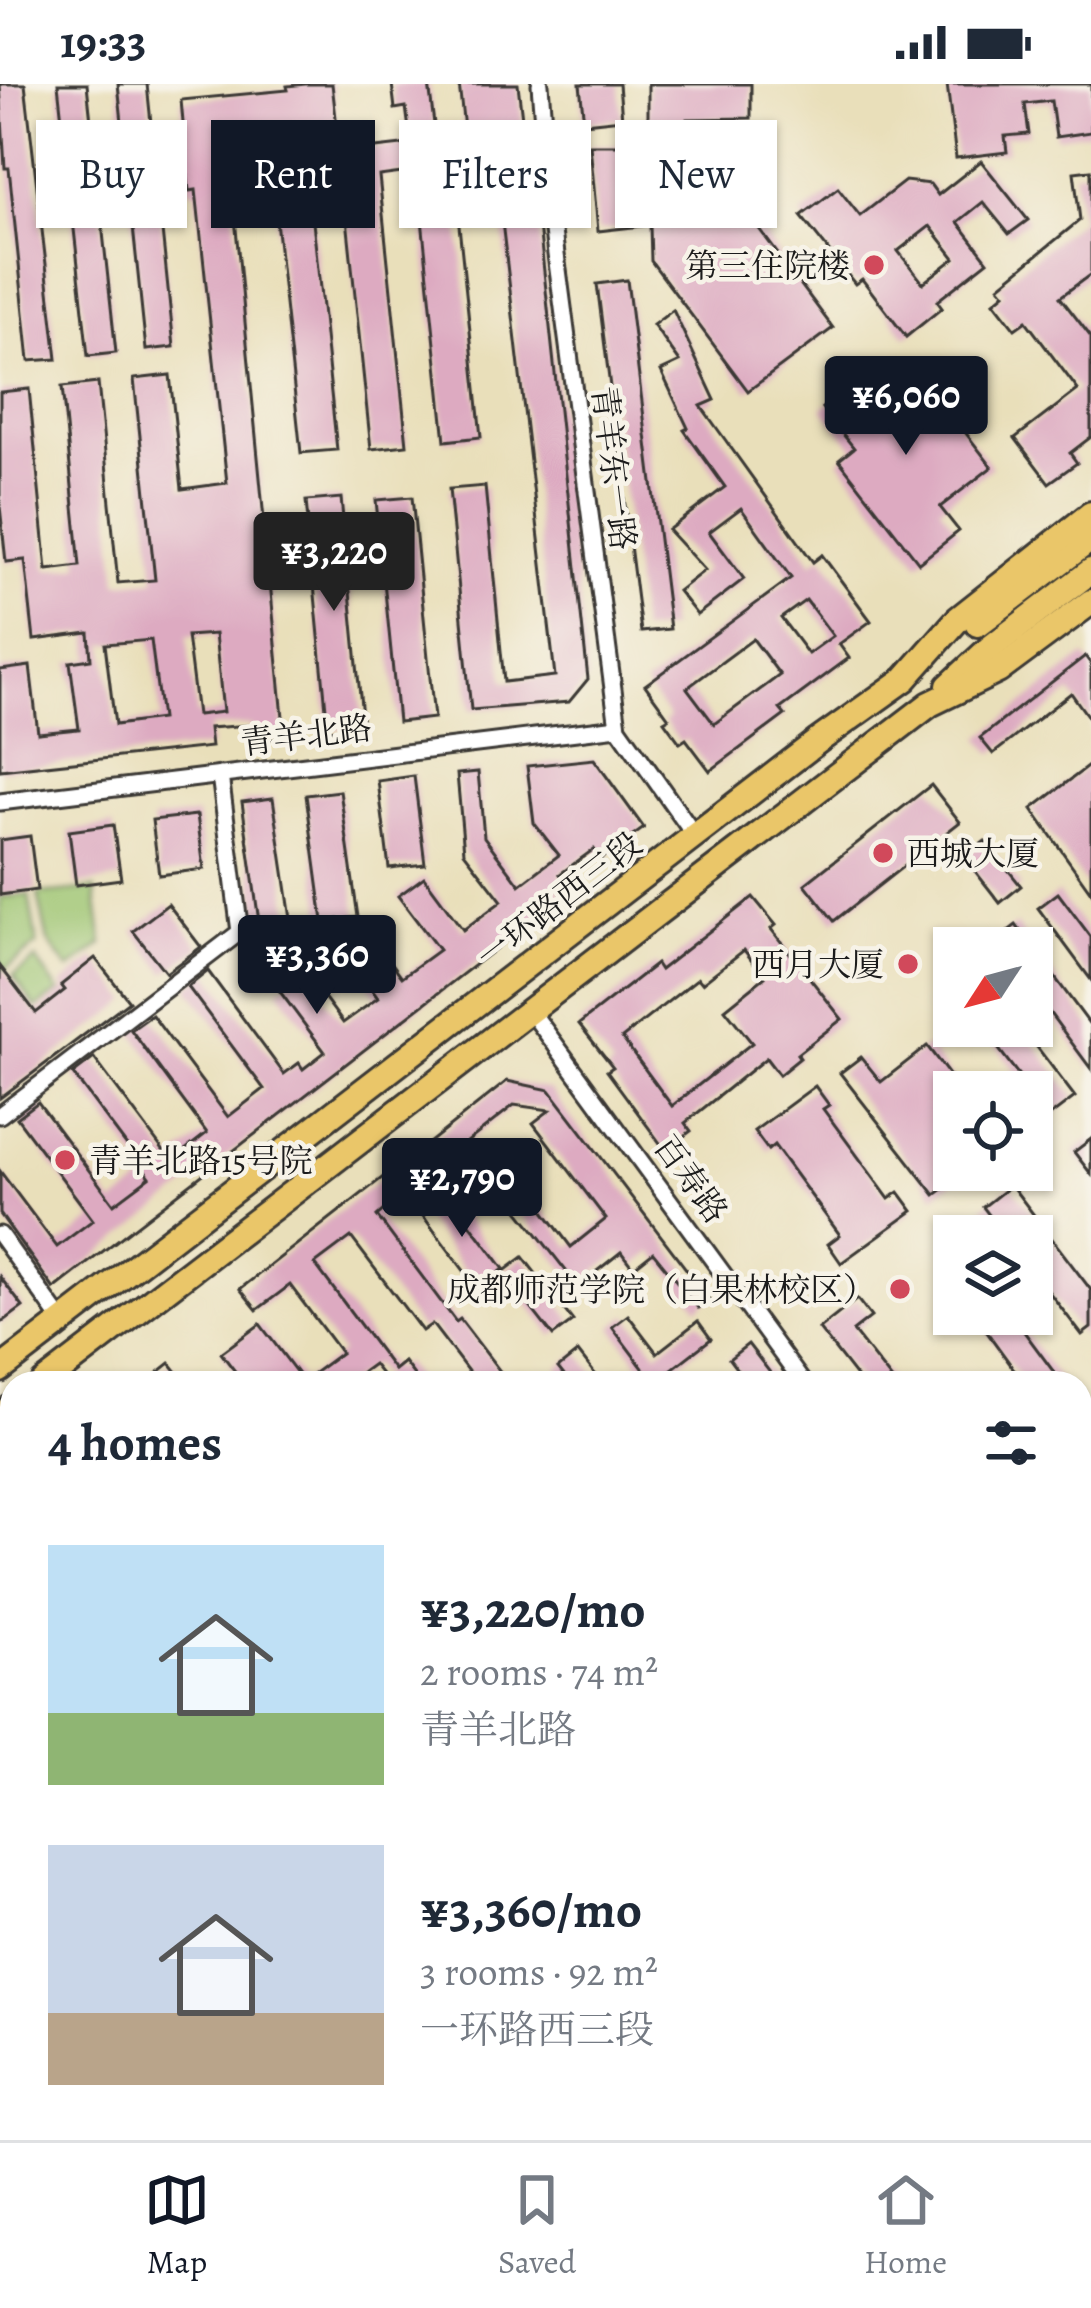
<!DOCTYPE html>
<meta charset="utf-8">
<style>
:root{--surface:#fff;--page:#f2f2f3;--text:#1f2937;--muted:#747a83;--line:#e0e1e3;--accent:#111827}
body{margin:0;font-family:Alegreya,"Noto Serif SC",serif;background:var(--page);color:var(--text);height:100vh;display:flex;flex-direction:column;font-size:45px;white-space:nowrap}
*{box-sizing:border-box;margin:0}
p{font-size:39px;color:var(--muted)}
.icon{flex:none;width:66px;height:66px;fill:none;stroke:currentColor;stroke-width:2;stroke-linecap:round;stroke-linejoin:round}
.map{position:relative;flex:1;overflow:hidden}
.sheet{position:absolute;left:0px;top:1287px;width:1092px;height:771px;display:flex;flex-direction:column;background:var(--surface);border-radius:36px 36px 0 0;box-shadow:0 3px 9px #0004}
.sheet>*{flex:none}
.hud{position:absolute;left:36px;top:36px;width:1020px;height:108px;display:flex;gap:24px}
.needle{width:78px;rotate:234deg}
.buttons{position:absolute;left:933px;top:843px;display:grid;gap:24px}
.buttons a{display:grid;place-items:center;width:120px;height:120px;border-radius:0px;background:var(--surface);box-shadow:0 3px 9px #0004;font-size:60px}
.price{position:absolute;translate:-50% -102px;padding:0 27px;border-radius:12px;background:var(--accent);color:#fff;font-size:39px;line-height:78px;filter:drop-shadow(0 3px 6px #0008)}
.price::after{content:'';position:absolute;left:50%;top:72px;width:36px;height:27px;margin-left:-18px;background:inherit;clip-path:polygon(0 0,100% 0,50% 100%)}
.price.on{background:#222;color:#fff}
ul{padding:0;list-style:none}
li{display:flex;align-items:center;gap:36px;height:300px;padding:0 48px}
li span{display:grid;place-items:center;flex:none;width:336px;height:240px;border-radius:0px;color:#555}
li>.icon{margin-inline-start:auto}
span .icon{width:144px;height:144px;fill:#fffc;stroke-width:1}
li b{font-size:51px}
h2{display:flex;justify-content:space-between;align-items:center;height:144px;padding:0 48px;font-size:51px}
.tag{padding:0 42px;border-radius:0px;background:var(--surface);box-shadow:0 3px 9px #0004;font-size:42px;line-height:108px}
.tag.on{background:var(--accent);color:#fff}
.status{display:flex;justify-content:space-between;align-items:center;height:84px;padding:0 60px;background:var(--surface);direction:ltr}
.status svg{height:33px;fill:currentColor}
.menu{display:flex;justify-content:space-around;align-items:center;height:168px;border-top:3px solid var(--line);background:var(--surface);font-size:33px;color:var(--muted)}
.menu a{display:grid;justify-items:center;gap:6px}
.menu .on{color:var(--accent)}
.map>svg:first-child{display:block}
</style>
<div class="status"><b>19:33</b><svg viewBox="0 0 49 12"><path d="M0 12V9h3v3zM5 12V6h3v6zM10 12V3h3v9zM15 12V0h3v12zM26 1h20v11H26zM47 4h2v5h-2z"/></svg></div>
<div class="map">
<svg width="1091" height="2056" viewBox="0 0 1091 2056">
<rect width="100%" height="100%" fill="#f7f3e8"/>
<filter id="ink" filterUnits="userSpaceOnUse"><feTurbulence type="fractalNoise" baseFrequency=".00833" numOctaves="2"/><feDisplacementMap in="SourceGraphic" scale="24" xChannelSelector="R" yChannelSelector="G"/><feConvolveMatrix kernelMatrix="1 2 1 2 8 2 1 2 1" color-interpolation-filters="sRGB"/></filter>
<filter id="wash" filterUnits="userSpaceOnUse"><feTurbulence type="fractalNoise" baseFrequency=".004" numOctaves="4" result="noise"/><feDisplacementMap in="SourceGraphic" scale="48" xChannelSelector="R" yChannelSelector="G"/><feGaussianBlur stdDeviation="2.7" result="paint"/><feColorMatrix in="noise" values="0 0 0 0 0 0 0 0 0 0 0 0 0 0 0 0 0 1.4 0 .05"/><feComposite in="paint" operator="in"/></filter>
<g filter="url(#wash)">
<rect width="100%" height="100%" fill="#e9dfba"/>
<!-- green -->
<g fill="#9cc46f" stroke="#5c7046" stroke-width="3">
<polygon points="95,805 103,860 69,886 48,858 38,810"/>
<polygon points="29,811 37,861 0,889 0,813"/>
<polygon points="36,875 59,908 36,924 13,892"/>
</g>
<g id="blocks">
<!-- building -->
<g fill="#ddaac1" fill-rule="evenodd">
<polygon points="0,0 25,0 57,275 29,277 9,84 5,84"/>
<polygon points="58,0 87,0 116,269 88,272"/>
<polygon points="118,0 147,0 174,263 146,266"/>
<path d="M 306,0 L 332,0 L 340,68 L 411,60 L 406,23 L 395,25 L 392,0 L 429,0 L 442,104 L 455,103 L 481,353 L 445,357 L 417,87 L 379,92 L 407,361 L 371,365 L 343,96 L 309,100 L 337,366 L 301,369 L 272,99 L 232,103 L 285,654 L 252,657 L 251,641 L 209,644 L 211,663 L 0,686 L 0,586 L 30,582 L 38,649 L 79,645 L 70,578 L 91,575 L 89,549 L 34,556 L 25,476 L 6,478 L 0,422 L 0,308 L 29,305 L 47,486 L 80,482 L 62,303 L 98,299 L 118,499 L 155,496 L 134,295 L 170,291 L 182,405 L 227,399 L 196,106 L 189,107 L 181,16 L 288,6 L 287,2 ZM 215,550 L 223,628 L 197,631 L 187,552 ZM 151,556 L 161,635 L 115,641 L 105,560 Z"/>
<polygon points="459,0 518,0 529,96 534,95 588,595 569,618 471,626 449,405 485,402 504,598 555,592 496,86 469,88"/>
<polygon points="580,0 619,0 622,35 584,39"/>
<polygon points="648,0 751,0 751,34 687,35 687,61 708,60 708,66 774,66 774,108 731,107 833,244 748,307 651,177 650,141 598,147 590,61 625,61 633,126 648,126"/>
<polygon points="947,0 1091,0 1091,48 1056,53 1051,17 1025,20 1029,50 1005,52 1007,68 956,74"/>
<path d="M 981,77 L 1028,136 L 1009,150 L 983,118 L 958,138 L 988,177 L 937,217 L 942,224 L 906,253 L 862,195 L 855,200 L 801,132 L 838,104 L 860,132 L 905,97 L 930,100 L 938,111 ZM 930,142 L 955,174 L 923,199 L 898,167 Z"/>
<polygon points="1091,86 1091,190 1060,213 1091,253 1091,353 1070,369 1077,379 1049,399 1015,354 1078,306 1026,237 1015,245 994,218 1005,209 999,202 1080,136 1074,88"/>
<polygon points="627,196 670,545 641,548 597,200"/>
<path d="M 673,226 L 715,316 L 701,322 L 813,478 L 822,471 L 871,537 L 839,560 L 849,574 L 780,625 L 785,631 L 710,687 L 686,655 L 680,659 L 664,637 L 669,634 L 645,601 L 791,494 L 741,424 L 709,448 L 744,495 L 697,531 L 678,507 L 705,486 L 668,446 L 725,403 L 684,346 L 688,344 L 661,287 L 680,278 L 653,241 ZM 806,516 L 833,552 L 808,570 L 781,534 ZM 753,555 L 780,591 L 714,640 L 687,604 Z"/>
<polygon points="880,280 918,328 938,313 992,383 940,423 959,447 919,479 839,376 854,364 822,324"/>
<polygon points="412,413 434,634 398,638 376,416"/>
<polygon points="341,414 363,643 328,646 306,417"/>
<polygon points="1085,572 1091,580 1091,637 1071,609 993,670 980,654"/>
<polygon points="594,675 644,744 601,775 594,765 560,790 563,794 555,800 564,812 54,1205 0,1130 0,1087 57,1163 93,1136 17,1034 38,1018 114,1120 150,1093 73,990 94,974 171,1077 207,1049 131,946 152,931 228,1033 264,1005 188,903 208,887 284,990 299,979 303,985 325,968 278,905 304,886 343,939 378,914 337,859 363,840 402,893 439,866 398,812 424,793 463,846 502,817 464,768 457,690 478,688 484,753 520,801 559,771 534,739 527,682"/>
<polygon points="1091,680 1091,808 1032,725"/>
<polygon points="414,692 425,780 389,784 378,697"/>
<polygon points="931,701 960,738 834,837 805,800"/>
<polygon points="340,707 358,833 323,837 306,711"/>
<polygon points="273,714 298,882 266,887 242,718"/>
<polygon points="197,731 204,785 159,791 152,736"/>
<polygon points="113,741 121,795 76,801 69,747"/>
<polygon points="30,752 37,806 0,811 0,756"/>
<polygon points="985,757 1021,802 1000,819 964,773"/>
<polygon points="1058,809 1091,853 1091,896 1038,824"/>
<path d="M 753,813 L 776,841 L 771,845 L 842,935 L 797,970 L 800,974 L 779,991 L 766,974 L 685,1039 L 691,1047 L 665,1066 L 607,987 L 613,983 L 579,940 L 656,880 L 660,886 ZM 744,866 L 765,893 L 725,925 L 752,959 L 672,1022 L 622,954 L 698,894 L 702,899 Z"/>
<polygon points="168,820 201,863 166,889 133,847"/>
<polygon points="1016,841 1091,942 1091,985 1032,905 1032,864 986,864"/>
<polygon points="95,874 129,917 0,1014 0,882 36,929 65,906 61,901"/>
<polygon points="981,942 1021,942 1075,1013 1050,1032"/>
<polygon points="927,962 962,1008 954,1008 954,1097 935,1111 840,989 861,973 881,998"/>
<polygon points="507,997 550,1006 709,1215 698,1224 653,1168 633,1184 621,1168 578,1202 504,1108 494,1116 472,1086 498,1066 571,1163 606,1135 533,1039 550,1026 514,1021 424,1092 410,1074"/>
<polygon points="815,1002 829,1021 823,1025 889,1115 899,1108 913,1127 841,1179 828,1160 840,1151 774,1061 768,1066 754,1047"/>
<polygon points="1091,1055 1091,1090 1074,1068"/>
<polygon points="387,1090 403,1109 377,1132 456,1238 460,1235 509,1299 477,1299 432,1240 422,1247 351,1153 315,1180 394,1286 404,1278 420,1299 377,1299 384,1294 373,1280 347,1299 244,1299 221,1269 260,1240 303,1297 341,1269 290,1201 257,1226 240,1205"/>
<polygon points="1011,1101 1091,1206 1091,1244 1082,1251 1032,1186 1032,1152 1005,1152 983,1123"/>
<polygon points="446,1108 504,1185 477,1204 420,1128"/>
<polygon points="523,1173 573,1237 553,1252 503,1188"/>
<polygon points="0,1193 23,1223 0,1240"/>
<polygon points="857,1215 871,1233 853,1247 894,1299 861,1299 819,1245"/>
<polygon points="1003,1230 1011,1230 1062,1299 1024,1299 984,1244"/>
<polygon points="628,1231 657,1269 698,1237 711,1255 654,1299 612,1243"/>
<polygon points="748,1260 778,1299 747,1299 729,1275"/>
<polygon points="578,1268 602,1299 570,1299 558,1284"/>
<polygon points="170,1279 186,1299 145,1299"/>
</g>
</g>
</g>
<g filter="url(#ink)">
<use href="#blocks" fill-opacity="0" stroke="#3b3934" stroke-width="3"/>
<g fill="none" stroke-linecap="round" stroke-linejoin="round">
<defs>
<g id="minor">
<polyline points="540,0 549,117 618,643 695,752"/>
<polyline points="0,718 618,643"/>
<polyline points="530,926 803,1299"/>
<polyline points="0,1031 240,848 220,691"/>
<polyline points="0,1151 61,1236"/>
<polyline points="1080,1333 1091,1325"/>
<polyline points="1080,1672 1091,1669"/>
<polyline points="1080,1692 1091,1749"/>
<polyline points="0,1786 12,1787"/>
<polyline points="256,2046 258,2056"/>
<polyline points="597,2046 599,2056"/>
</g>
<g id="primary">
<polyline points="978,540 1091,455"/>
<polyline points="949,602 990,564 1091,487"/>
<polyline points="0,1286 818,657 905,595 958,535 1091,430"/>
<polyline points="44,1299 930,620 998,587 1091,518"/>
<polyline points="0,1332 12,1323"/>
</g>
</defs>
<!-- minor casing -->
<use href="#minor" stroke="#3b3934" stroke-width="21"/>
<!-- primary casing -->
<use href="#primary" stroke="#3b3934" stroke-width="30"/>
<!-- minor -->
<use href="#minor" stroke="#fff" stroke-width="15"/>
<!-- primary -->
<use href="#primary" stroke="#eac669" stroke-width="24"/>
</g>
</g>
<!-- markers -->
<g fill="#d1495b" stroke="#f7f3e8" stroke-width="4.5">
<circle cx="874" cy="181" r="12"/>
<circle cx="883" cy="769" r="12"/>
<circle cx="908" cy="880" r="12"/>
<circle cx="65" cy="1076" r="12"/>
<circle cx="900" cy="1205" r="12"/>
</g>
<g text-anchor="middle" dominant-baseline="central" stroke-width="9" stroke-linejoin="round" paint-order="stroke">
<!-- poi labels -->
<g font-size="33" fill="#1c1c1c" stroke="#f7f3e8" text-anchor="end">
<text x="850" y="181">第三住院楼</text>
<text x="907" y="769" text-anchor="start">西城大厦</text>
<text x="884" y="880">西月大厦</text>
<text x="89" y="1076" text-anchor="start">青羊北路15号院</text>
<text x="876" y="1205">成都师范学院（白果林校区）</text>
</g>
<!-- street labels -->
<g font-size="33" fill="#1c1c1c" stroke="#f7f3e8">
<text transform="translate(614 384) rotate(83)">青羊东一路</text>
<text transform="translate(306 651) rotate(-7)">青羊北路</text>
<text transform="translate(559 816) rotate(-38)">一环路西三段</text>
<text transform="translate(691 1095) rotate(54)">百寿路</text>
</g>
</g>
</svg>
<div class="buttons">
<a><svg class="needle" viewBox="-14 -14 28 28"><path d="M0-13l5 13h-10z" fill="#e53935"/><path d="M0 13l5-13h-10z" fill="#747a83"/></svg></a>
<a><svg class="icon" aria-label="locate" viewBox="0 0 24 24"><circle cx="12" cy="12" r="6"/><path d="M12 2v4M12 18v4M2 12h4M18 12h4"/></svg></a>
<a><svg class="icon" aria-label="layers" viewBox="0 0 24 24"><path d="M12 4l9 5-9 5-9-5zM3 14l9 5 9-5"/></svg></a>
</div>
<b class="price" style="left:906px;top:374px">¥6,060</b>
<b class="price on" style="left:334px;top:530px">¥3,220</b>
<b class="price" style="left:317px;top:933px">¥3,360</b>
<b class="price" style="left:462px;top:1156px">¥2,790</b>
<div class="hud">
<a class="tag">Buy</a>
<a class="tag on">Rent</a>
<a class="tag">Filters</a>
<a class="tag">New</a>
</div>
<section class="sheet">
<h2>4 homes<svg class="icon" aria-label="filters" viewBox="0 0 24 24"><path d="M4 7h16M4 17h16"/><circle cx="9" cy="7" r="2"/><circle cx="15" cy="17" r="2"/></svg></h2>
<ul>
<li><span style="background:linear-gradient(#bfe0f5 70%,#8fb573 0)"><svg class="icon" aria-label="home" viewBox="0 0 24 24"><path d="M3 11l9-7 9 7M6 9v11h12V9"/></svg></span><div><b>¥3,220/mo</b><p>2 rooms · 74 m²</p><p>青羊北路</p></div></li>
<li><span style="background:linear-gradient(#c9d6e8 70%,#b9a48a 0)"><svg class="icon" aria-label="home" viewBox="0 0 24 24"><path d="M3 11l9-7 9 7M6 9v11h12V9"/></svg></span><div><b>¥3,360/mo</b><p>3 rooms · 92 m²</p><p>一环路西三段</p></div></li>
</ul>
</section>
</div>
<nav class="menu">
<a class="on"><svg class="icon" aria-label="map" viewBox="0 0 24 24"><path d="M3 6l6-2 6 2 6-2v14l-6 2-6-2-6 2zM9 4v14M15 6v14"/></svg>Map</a>
<a><svg class="icon" aria-label="saved" viewBox="0 0 24 24"><path d="M7 4h10v16l-5-4-5 4z"/></svg>Saved</a>
<a><svg class="icon" aria-label="home" viewBox="0 0 24 24"><path d="M3 11l9-7 9 7M6 9v11h12V9"/></svg>Home</a>
</nav>
